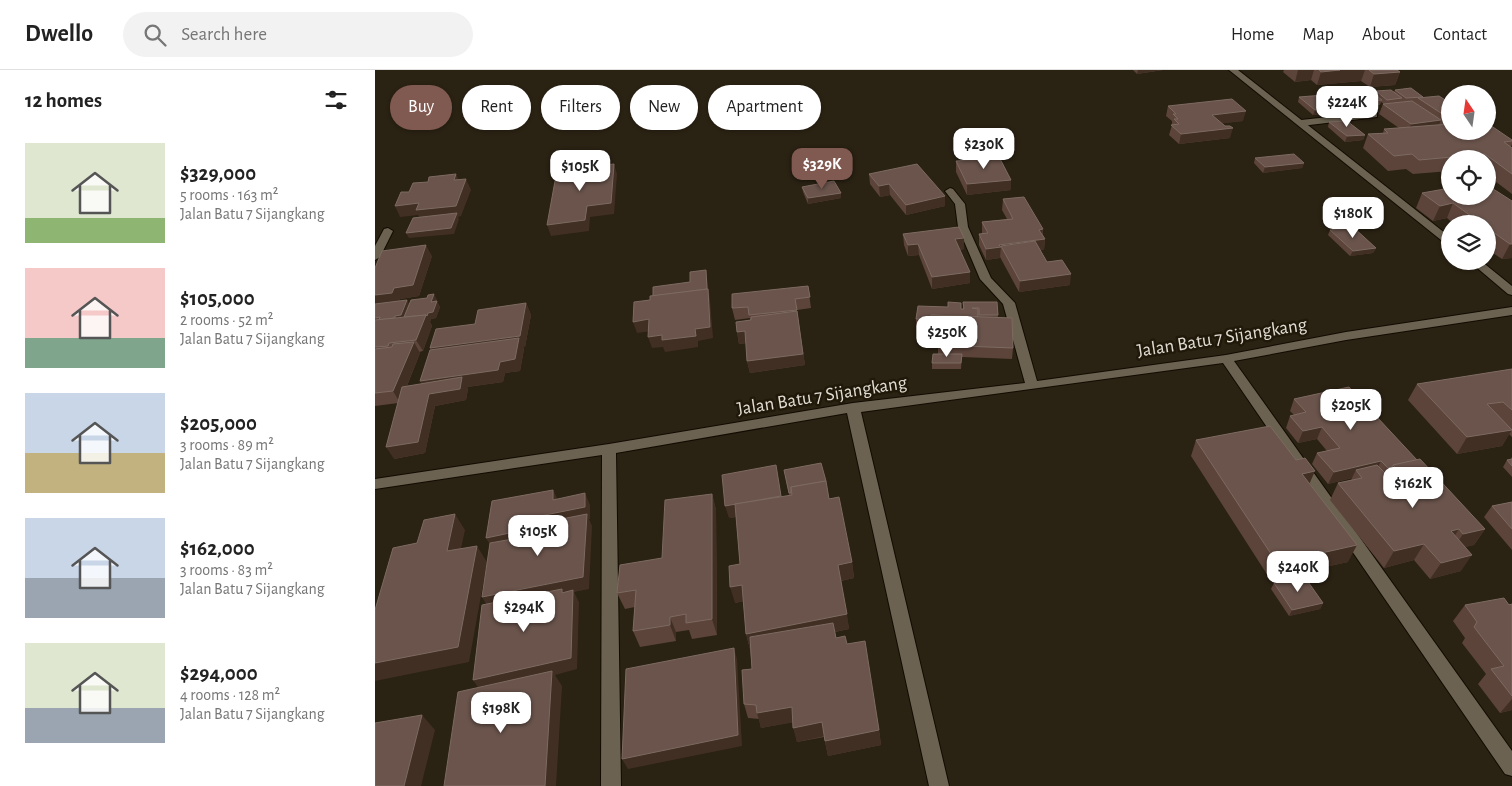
<!DOCTYPE html>
<meta charset="utf-8">
<style>
:root{--surface:#fff;--page:#f2f2f2;--text:#222;--muted:#767676;--line:#e0e0e0;--accent:#805a50}
body{margin:0;font-family:"Alegreya Sans",sans-serif;background:var(--page);color:var(--text);height:100vh;display:flex;flex-direction:column;font-size:19px;white-space:nowrap}
*{box-sizing:border-box;margin:0}
p{font-size:16px;color:var(--muted)}
.icon{flex:none;width:28px;height:28px;fill:none;stroke:currentColor;stroke-width:2;stroke-linecap:round;stroke-linejoin:round}
.map{position:relative;flex:1;overflow:hidden}
.side{display:flex;flex-direction:column;background:var(--surface);width:375px}
.side>*{flex:none}
.guide{position:absolute;left:15px;top:15px;width:475px;height:45px;display:flex;gap:10px}
.needle{width:32px;rotate:347deg}
.tools{position:absolute;left:1066px;top:15px;display:grid;gap:10px}
.tools a{display:grid;place-items:center;width:55px;height:55px;border-radius:50%;background:var(--surface);box-shadow:0 1px 4px #0004;font-size:25px}
.price{position:absolute;translate:-50% -42px;padding:0 11px;border-radius:10px;background:#fff;color:#222;font-size:16px;line-height:32px;filter:drop-shadow(0 1px 2px #0008)}
.price::after{content:'';position:absolute;left:50%;top:30px;width:15px;height:11px;margin-left:-8px;background:inherit;clip-path:polygon(0 0,100% 0,50% 100%)}
.price.on{background:var(--accent);color:#fff}
ul{padding:0;list-style:none}
li{display:flex;align-items:center;gap:15px;height:125px;padding:0 25px}
li span{display:grid;place-items:center;flex:none;width:140px;height:100px;border-radius:0px;color:#555}
li>.icon{margin-inline-start:auto}
span .icon{width:60px;height:60px;fill:#fffc;stroke-width:1}
li b{font-size:21px}
h2{display:flex;justify-content:space-between;align-items:center;height:60px;padding:0 25px;font-size:21px}
.chip{padding:0 18px;border-radius:22px;background:var(--surface);box-shadow:0 1px 4px #0004;font-size:18px;line-height:45px}
.chip.on{background:var(--accent);color:#fff}
header{display:flex;align-items:center;gap:30px;box-sizing:border-box;height:70px;padding:0 25px;background:var(--surface);border-bottom:1px solid var(--line)}
header strong{font-size:24px}
nav{display:flex;gap:28px;margin-inline-start:auto;font-size:18px}
.search{width:350px;height:45px;background:var(--page);display:flex;align-items:center;gap:12px;box-sizing:border-box;padding:0 18px;border-radius:28px;color:var(--muted);font-size:19px}
main{display:flex;flex:1;min-height:0}
.map>svg:first-child{display:block}
</style>
<header>
<strong>Dwello</strong>
<div class="search"><svg class="icon" aria-label="search" viewBox="0 0 24 24"><circle cx="10" cy="10" r="6"/><path d="M15 15l6 6"/></svg>Search here</div>
<nav><a>Home</a><a>Map</a><a>About</a><a>Contact</a></nav>
</header>
<main>
<section class="side">
<h2>12 homes<svg class="icon" aria-label="filters" viewBox="0 0 24 24"><path d="M4 7h16M4 17h16"/><circle cx="9" cy="7" r="2"/><circle cx="15" cy="17" r="2"/></svg></h2>
<ul>
<li><span style="background:linear-gradient(#dfe7d0 75%,#8fb573 0)"><svg class="icon" aria-label="home" viewBox="0 0 24 24"><path d="M3 11l9-7 9 7M6 9v11h12V9"/></svg></span><div><b>$329,000</b><p>5 rooms · 163 m²</p><p>Jalan Batu 7 Sijangkang</p></div></li>
<li><span style="background:linear-gradient(#f6c9c9 70%,#7fa58c 0)"><svg class="icon" aria-label="home" viewBox="0 0 24 24"><path d="M3 11l9-7 9 7M6 9v11h12V9"/></svg></span><div><b>$105,000</b><p>2 rooms · 52 m²</p><p>Jalan Batu 7 Sijangkang</p></div></li>
<li><span style="background:linear-gradient(#c9d6e8 60%,#c2b280 0)"><svg class="icon" aria-label="home" viewBox="0 0 24 24"><path d="M3 11l9-7 9 7M6 9v11h12V9"/></svg></span><div><b>$205,000</b><p>3 rooms · 89 m²</p><p>Jalan Batu 7 Sijangkang</p></div></li>
<li><span style="background:linear-gradient(#c9d6e8 60%,#9aa5b1 0)"><svg class="icon" aria-label="home" viewBox="0 0 24 24"><path d="M3 11l9-7 9 7M6 9v11h12V9"/></svg></span><div><b>$162,000</b><p>3 rooms · 83 m²</p><p>Jalan Batu 7 Sijangkang</p></div></li>
<li><span style="background:linear-gradient(#dfe7d0 65%,#9aa5b1 0)"><svg class="icon" aria-label="home" viewBox="0 0 24 24"><path d="M3 11l9-7 9 7M6 9v11h12V9"/></svg></span><div><b>$294,000</b><p>4 rooms · 128 m²</p><p>Jalan Batu 7 Sijangkang</p></div></li>
</ul>
</section>
<div class="map">
<svg width="1137" height="716" viewBox="0 0 1137 716">
<rect width="100%" height="100%" fill="#2a2213"/>
<g fill="none" stroke-linecap="round" stroke-linejoin="round">
<defs>
<g id="minor">
<polygon points="999,42 1002,43 1002,47 926,56 922,53 926,50"/>
<polygon points="575,118 578,119 590,134 593,157 616,208 640,233 662,311 851,285 971,262 1137,237 1137,245 971,270 859,291 1137,681 1137,706 1130,704 848,293 486,342 574,716 554,716 472,343 241,383 246,716 226,716 227,385 0,419 0,409 234,374 478,333 650,313 628,234 605,209 583,157 580,134 570,121"/>
<polygon points="13,158 18,161 5,187 0,190 0,176 9,159"/>
</g>
<g id="tertiary">
<polygon points="854,0 863,0 1075,167 1075,175 1071,174"/>
<polygon points="1094,191 1106,191 1137,216 1137,225 1133,224"/>
</g>
</defs>
<!-- minor casing -->
<use href="#minor" stroke="#120b01" stroke-width="2"/>
<!-- tertiary casing -->
<use href="#tertiary" stroke="#120b01" stroke-width="2"/>
<!-- minor -->
<use href="#minor" fill="#6b6251" fill-rule="evenodd"/>
<!-- tertiary -->
<use href="#tertiary" fill="#6b6251" fill-rule="evenodd"/>
</g>
<!-- wall -->
<g fill="#5c443b">
<polygon points="758,0 788,0 762,4"/>
<polygon points="909,0 1022,0 1025,2 1020,15 995,17 986,11 942,15 936,10 920,12 908,2"/>
<polygon points="1020,20 1047,28 1075,33 1075,61 1137,70 1137,74 1136,77 1137,78 1137,124 1112,105 1112,89 1075,89 1075,101 1038,104 1031,99 1013,101 988,78 993,64 1008,63 1009,59 1024,58 1004,44 1008,34 1009,34 1006,32 1005,35 986,36 985,40 966,42 964,40 963,43 938,45 923,32 924,27 952,28 953,25 976,26 977,23 999,25 1001,21 1019,22"/>
<polygon points="793,36 868,51 847,53 855,68 804,74 794,65 797,55 797,51 791,46"/>
<polygon points="954,52 990,65 988,70 970,72 953,57"/>
<polygon points="607,84 636,110 636,120 592,125 581,102 581,91 607,89"/>
<polygon points="880,88 929,93 927,98 888,103 879,93"/>
<polygon points="494,104 570,136 531,145 515,125 505,127 495,114"/>
<polygon points="427,117 466,123 466,128 433,134 428,122"/>
<polygon points="1047,123 1137,131 1137,188 1127,189 1112,179 1112,154 1079,154 1072,148 1058,151 1041,138"/>
<polygon points="628,129 668,159 668,165 670,169 669,180 665,180 672,192 695,215 644,222 625,187 625,186 625,188 611,190 604,175 604,164 607,164 607,152 632,149 627,140"/>
<polygon points="955,160 1001,178 998,183 975,186 953,165"/>
<polygon points="528,164 589,179 584,180 595,202 595,213 557,219 544,185 533,186 529,175"/>
<polygon points="57,186 44,226 25,229 24,231 32,230 34,235 62,230 61,231 65,237 61,248 56,249 55,252 57,256 48,281 44,282 45,283 32,316 47,314 45,311 56,279 55,278 100,254 151,233 156,245 150,277 148,277 149,279 145,301 130,303 128,312 92,317 93,319 91,330 60,336 50,383 19,389 23,333 0,336 0,198"/>
<polygon points="433,216 436,238 422,240 430,295 375,303 372,291 371,273 364,274 362,262 375,250 375,248 360,250 357,238"/>
<polygon points="588,232 622,232 623,248 638,278 637,289 587,287 586,299 557,299 557,293 563,284 563,276 550,275 550,264 551,255 541,255 541,249 588,239"/>
<polygon points="1137,299 1137,367 1134,364 1127,376 1082,384 1033,330 1042,314"/>
<polygon points="919,329 1042,390 1110,459 1099,475 1090,477 1086,501 1055,509 1039,490 1009,498 955,430 963,413 976,410 977,408 953,414 937,394 942,383 952,381 942,369 923,373 911,358 915,346 919,345 915,341"/>
<polygon points="821,370 935,413 973,492 895,509 816,386"/>
<polygon points="1137,387 1137,407 1128,397 1132,390 1135,390"/>
<polygon points="409,400 454,429 477,492 479,508 466,511 474,559 460,562 461,568 472,574 504,660 506,675 453,686 449,667 422,672 418,652 386,658 384,649 373,648 369,634 377,599 375,579 371,564 368,531 360,533 365,494 361,447 354,448 414,425"/>
<polygon points="337,424 341,440 342,565 317,569 314,560 301,562 301,571 265,577 258,561 260,537 250,539 242,523 287,488"/>
<polygon points="1137,432 1137,480 1109,447 1117,436"/>
<polygon points="899,513 948,533 945,539 914,546 896,519"/>
<polygon points="1137,534 1137,640 1125,643 1103,614 1111,604 1087,573 1090,568 1078,551 1090,535"/>
</g>
<!-- shaded-wall -->
<g fill="#422f24">
<polygon points="763,0 788,0 762,4"/>
<polygon points="923,0 939,0 936,10 920,12"/>
<polygon points="965,0 990,0 986,11 942,15 946,2"/>
<polygon points="1025,2 1020,15 995,17 999,4"/>
<polygon points="965,37 963,43 938,45 940,40"/>
<polygon points="871,41 868,51 835,55 837,45"/>
<polygon points="1066,50 1062,60 1032,64 1036,54"/>
<polygon points="858,58 855,68 804,74 806,64"/>
<polygon points="990,65 988,70 970,72 972,66"/>
<polygon points="929,93 927,98 888,103 890,97"/>
<polygon points="239,94 242,104 239,144 215,147 214,161 176,166 172,155 212,136"/>
<polygon points="81,104 86,115 79,110"/>
<polygon points="91,109 96,120 86,146 83,147 84,149 79,164 34,168 31,163 46,151 43,145 25,147 20,136"/>
<polygon points="636,110 636,120 592,125 592,114"/>
<polygon points="514,114 515,125 505,127 504,116"/>
<polygon points="466,123 466,128 433,134 433,128"/>
<polygon points="570,126 570,136 531,145 531,135"/>
<polygon points="1078,133 1072,148 1058,151 1065,136"/>
<polygon points="668,159 667,169 670,169 669,180 631,185 626,176 625,188 611,190 611,179 664,160"/>
<polygon points="589,168 589,179 580,180 580,169"/>
<polygon points="543,174 544,185 533,186 533,175"/>
<polygon points="1135,174 1137,174 1137,188 1127,189"/>
<polygon points="51,175 57,186 44,226 25,229 23,234 0,237 0,225 19,218"/>
<polygon points="1001,178 998,183 975,186 978,181"/>
<polygon points="331,200 335,230 338,268 323,271 323,277 290,282 288,277 277,278 273,267 320,259"/>
<polygon points="595,202 595,213 557,219 557,207"/>
<polygon points="696,204 695,215 644,222 645,211"/>
<polygon points="59,224 62,230 59,238 56,232"/>
<polygon points="32,230 35,236 51,245 62,231 65,237 61,248 56,249 55,252 57,256 48,281 41,270 6,260 20,246"/>
<polygon points="151,233 156,245 150,277 148,277 149,279 145,301 130,303 128,312 92,317 93,319 91,330 60,336 50,383 19,389 11,377 54,324 52,323 45,311 62,289 55,278"/>
<polygon points="422,241 430,295 375,303 372,291"/>
<polygon points="274,249 277,261 262,263 258,252"/>
<polygon points="370,261 373,273 364,274 362,262"/>
<polygon points="39,272 45,283 25,333 18,321"/>
<polygon points="947,357 942,369 923,373 928,361"/>
<polygon points="1137,360 1127,376 1082,384 1092,367"/>
<polygon points="1006,391 1000,403 981,400 977,408 953,414 959,402"/>
<polygon points="1017,397 1011,408 1007,410 1013,398"/>
<polygon points="940,401 933,417 927,404"/>
<polygon points="178,420 184,432 178,430"/>
<polygon points="210,423 215,435 215,449 214,449 217,456 214,519 199,522 204,532 202,599 180,605 187,616 181,716 170,716 98,610 114,539 107,527 208,507 160,471 118,480 111,468"/>
<polygon points="337,424 341,440 342,565 337,549"/>
<polygon points="406,426 409,438 354,448 350,436"/>
<polygon points="80,444 90,460 82,497 72,481"/>
<polygon points="1084,459 1073,476 1076,461"/>
<polygon points="1110,459 1099,475 1077,481 1088,464"/>
<polygon points="1049,474 1039,490 1009,498 1019,481"/>
<polygon points="982,475 973,492 895,509 902,493"/>
<polygon points="102,476 112,492 94,592 0,611 0,593"/>
<polygon points="1097,485 1086,501 1055,509 1066,493"/>
<polygon points="477,492 479,508 465,511 463,495"/>
<polygon points="367,515 371,531 360,533 355,517"/>
<polygon points="948,533 945,539 914,546 917,540"/>
<polygon points="472,544 474,559 375,579 371,564"/>
<polygon points="295,547 301,562 301,571 295,555"/>
<polygon points="359,578 362,589 367,676 253,699 247,689"/>
<polygon points="1137,629 1137,640 1125,643"/>
<polygon points="417,637 421,652 386,658 382,643"/>
<polygon points="47,645 60,660 46,716 29,716"/>
<polygon points="447,652 450,666 422,672 418,658"/>
<polygon points="504,660 506,675 453,686 450,671"/>
</g>
<!-- building -->
<g fill="#6a544c" stroke="#7d6a61">
<polygon points="944,0 965,0 946,2"/>
<polygon points="994,0 1022,0 1025,2 999,4"/>
<polygon points="1036,18 1048,27 1031,28 1020,20"/>
<polygon points="1016,20 1027,28 1012,30 1001,21"/>
<polygon points="995,21 1007,30 988,32 977,23"/>
<polygon points="972,23 987,35 967,37 953,25"/>
<polygon points="949,25 965,37 940,40 924,27"/>
<polygon points="1064,26 1075,33 1075,49 1043,28"/>
<polygon points="857,29 871,41 837,45 850,56 855,56 858,58 806,64 796,55 804,54 799,49 803,49 798,44 801,44 793,36"/>
<polygon points="1037,31 1066,50 1036,54 1008,34"/>
<polygon points="972,51 990,65 972,66 954,52"/>
<polygon points="1112,53 1137,70 1137,71 1129,72 1137,78 1137,104 1110,84 1044,90 1037,84 1019,86 993,64 1013,63 1009,59 1075,54 1075,61 1112,61"/>
<polygon points="622,83 636,110 592,114 581,91 609,89 607,84"/>
<polygon points="919,84 929,93 890,97 880,88"/>
<polygon points="239,94 236,133 212,136 210,150 172,155 182,100"/>
<polygon points="542,94 570,126 531,135 514,114 504,116 494,104"/>
<polygon points="81,104 79,110 91,109 81,136 41,140 44,133 20,136 26,122 34,122 38,113 53,112 54,107"/>
<polygon points="459,111 466,123 433,128 427,117"/>
<polygon points="1112,115 1137,131 1137,174 1135,174 1112,158 1112,154 1107,154 1078,133 1065,136 1047,123 1075,118 1075,126 1112,126"/>
<polygon points="649,127 668,159 664,160 670,169 624,175 626,177 611,179 604,164 613,163 607,152 638,149 628,129"/>
<polygon points="82,143 76,158 31,163 38,148"/>
<polygon points="584,157 589,168 580,169 595,202 557,207 543,174 533,175 528,164"/>
<polygon points="978,157 1001,178 978,181 955,160"/>
<polygon points="660,171 672,192 687,190 696,204 645,211 626,176"/>
<polygon points="51,175 38,215 19,218 17,223 0,225 0,198 7,181"/>
<polygon points="331,200 332,219 278,226 278,217 315,212 315,202"/>
<polygon points="433,216 435,227 420,229 422,240 374,245 373,237 357,238 357,224"/>
<polygon points="333,219 335,257 320,259 321,266 287,270 287,265 273,267 274,249 258,252 259,232 275,230 275,226"/>
<polygon points="59,224 56,232 62,231 58,242 53,243 52,246 51,245 29,247 36,230 52,228 53,225"/>
<polygon points="32,230 26,245 20,246 20,248 4,250 5,247 0,248 0,234"/>
<polygon points="573,232 586,233 586,239 589,239 588,232 622,232 623,245 604,245 604,238 597,238 603,239 603,247 556,245 556,249 541,249 543,236 573,237"/>
<polygon points="151,233 145,266 55,278 61,259 100,254 103,240"/>
<polygon points="422,241 428,284 372,291 370,261 362,262 361,252 376,250 376,247"/>
<polygon points="51,245 41,270 14,273 13,276 0,277 0,250"/>
<polygon points="556,245 637,248 638,278 563,275 564,264 550,264 551,253 556,253"/>
<polygon points="144,268 140,289 125,292 123,300 45,311 55,280"/>
<polygon points="39,272 18,321 0,323 0,279 17,277 18,274"/>
<polygon points="558,284 587,284 586,293 557,293"/>
<polygon points="1137,299 1137,340 1128,332 1112,334 1137,360 1092,367 1042,314"/>
<polygon points="87,307 85,319 54,324 43,372 11,377 27,317"/>
<polygon points="974,317 1042,390 1018,395 1017,397 1013,398 1006,391 959,402 942,383 965,378 947,357 928,361 915,346 931,342 919,329"/>
<polygon points="895,356 921,390 930,388 940,401 927,404 982,475 902,493 821,370"/>
<polygon points="1045,389 1110,459 1088,464 1084,459 1076,461 1097,485 1066,493 1049,474 1019,481 963,413 987,408 981,400 1002,395 1011,404 1023,401 1018,395"/>
<polygon points="1137,389 1137,396 1132,390"/>
<polygon points="446,393 451,411 416,417 416,423 414,423 409,400"/>
<polygon points="401,395 406,426 350,436 347,405"/>
<polygon points="451,411 454,429 464,427 477,492 463,495 472,544 371,564 367,515 355,517 354,496 365,494 360,434 417,425 416,417"/>
<polygon points="178,420 178,430 210,423 210,437 155,448 154,459 111,468 117,431"/>
<polygon points="337,424 337,549 311,553 311,544 295,547 295,555 258,561 261,520 242,523 245,495 287,488 290,430"/>
<polygon points="1137,432 1137,459 1117,436"/>
<polygon points="80,444 72,481 102,476 83,577 0,593 0,540 18,478 42,473 49,450"/>
<polygon points="212,444 208,507 107,527 115,473 160,465 161,454"/>
<polygon points="929,506 948,533 917,540 899,513"/>
<polygon points="187,519 187,523 198,520 196,588 98,610 107,535"/>
<polygon points="1129,528 1134,535 1137,534 1137,626 1116,599 1129,596 1099,557 1102,552 1090,535"/>
<polygon points="458,553 461,568 470,566 472,574 490,571 504,660 450,671 447,652 418,658 417,637 382,643 381,635 369,634 367,600 377,599 375,567"/>
<polygon points="359,578 363,665 247,689 251,599"/>
<polygon points="177,601 170,716 69,716 83,622"/>
<polygon points="47,645 29,716 0,716 0,653"/>
</g>
<g text-anchor="middle" dominant-baseline="central" stroke-width="5" stroke-linejoin="round" paint-order="stroke">
<!-- street labels -->
<g font-size="19" fill="#e2ddd4" stroke="#20190a">
<text transform="translate(847 268) rotate(-9)">Jalan Batu 7 Sijangkang</text>
<text transform="translate(447 326) rotate(-9)">Jalan Batu 7 Sijangkang</text>
</g>
</g>
</svg>
<div class="tools">
<a><svg class="needle" viewBox="-14 -14 28 28"><path d="M0-13l5 13h-10z" fill="#e53935"/><path d="M0 13l5-13h-10z" fill="#767676"/></svg></a>
<a><svg class="icon" aria-label="locate" viewBox="0 0 24 24"><circle cx="12" cy="12" r="6"/><path d="M12 2v4M12 18v4M2 12h4M18 12h4"/></svg></a>
<a><svg class="icon" aria-label="layers" viewBox="0 0 24 24"><path d="M12 4l9 5-9 5-9-5zM3 14l9 5 9-5"/></svg></a>
</div>
<b class="price" style="left:972px;top:58px">$224K</b>
<b class="price" style="left:609px;top:100px">$230K</b>
<b class="price on" style="left:447px;top:120px">$329K</b>
<b class="price" style="left:205px;top:122px">$105K</b>
<b class="price" style="left:978px;top:169px">$180K</b>
<b class="price" style="left:572px;top:288px">$250K</b>
<b class="price" style="left:976px;top:361px">$205K</b>
<b class="price" style="left:1038px;top:439px">$162K</b>
<b class="price" style="left:163px;top:487px">$105K</b>
<b class="price" style="left:923px;top:523px">$240K</b>
<b class="price" style="left:149px;top:563px">$294K</b>
<b class="price" style="left:126px;top:664px">$198K</b>
<div class="guide">
<a class="chip on">Buy</a>
<a class="chip">Rent</a>
<a class="chip">Filters</a>
<a class="chip">New</a>
<a class="chip">Apartment</a>
</div>
</div>
</main>
